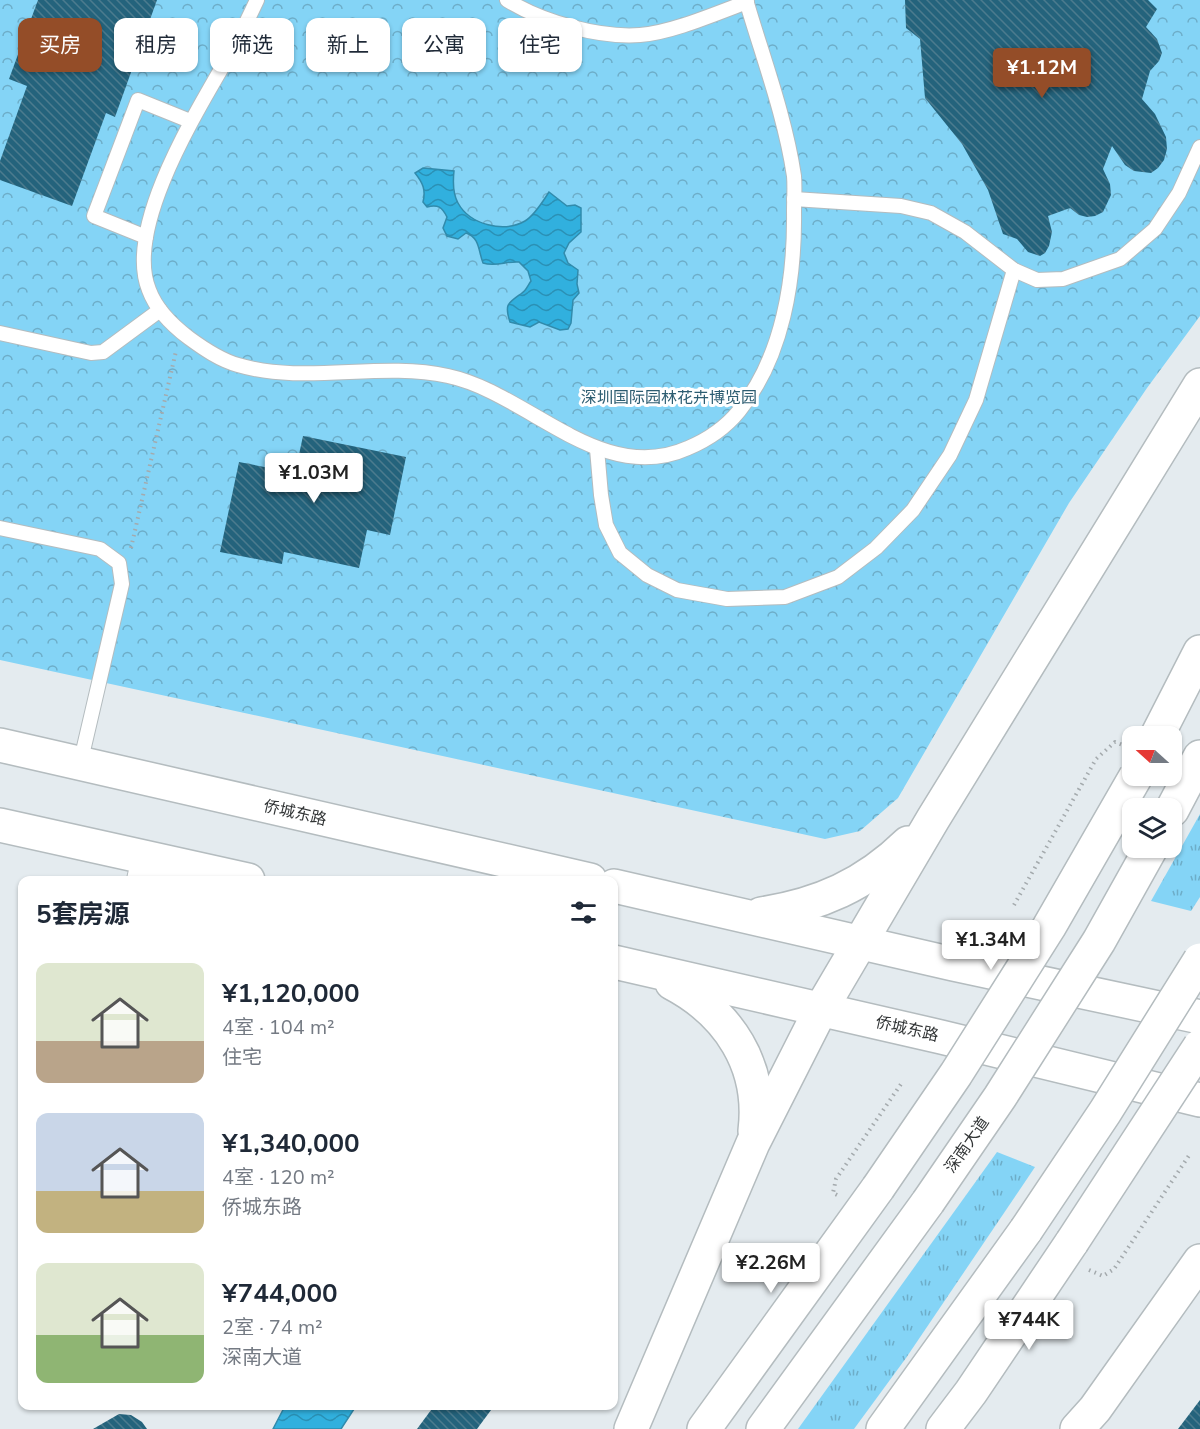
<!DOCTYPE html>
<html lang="zh">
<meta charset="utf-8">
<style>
:root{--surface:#fff;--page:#f6f6f7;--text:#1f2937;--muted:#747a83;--accent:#944d28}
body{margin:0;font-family:"Nunito Sans","Noto Sans SC",sans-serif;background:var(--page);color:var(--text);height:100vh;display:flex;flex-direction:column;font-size:22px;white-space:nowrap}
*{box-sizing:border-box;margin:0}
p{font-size:20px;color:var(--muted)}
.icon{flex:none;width:33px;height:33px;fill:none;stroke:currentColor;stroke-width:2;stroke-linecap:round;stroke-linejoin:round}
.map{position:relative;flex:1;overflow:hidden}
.side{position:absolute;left:18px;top:876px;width:600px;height:534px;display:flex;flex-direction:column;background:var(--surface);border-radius:12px;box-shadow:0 2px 4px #0004}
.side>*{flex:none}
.banner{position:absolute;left:18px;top:18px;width:600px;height:54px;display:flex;gap:12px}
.needle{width:39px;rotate:291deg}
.fabs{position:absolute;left:1122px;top:726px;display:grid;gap:12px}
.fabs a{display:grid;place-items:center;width:60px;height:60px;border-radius:12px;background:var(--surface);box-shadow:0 2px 4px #0004;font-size:30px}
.price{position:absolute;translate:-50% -51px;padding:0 14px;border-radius:6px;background:#fff;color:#222;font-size:20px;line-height:39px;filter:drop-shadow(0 2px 3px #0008)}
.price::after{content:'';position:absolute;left:50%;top:36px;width:18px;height:14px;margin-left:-9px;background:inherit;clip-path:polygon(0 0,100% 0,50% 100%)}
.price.active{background:var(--accent);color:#fff}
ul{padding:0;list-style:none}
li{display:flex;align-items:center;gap:18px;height:150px;padding:0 18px}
li span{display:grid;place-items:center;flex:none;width:168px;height:120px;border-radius:12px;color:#555}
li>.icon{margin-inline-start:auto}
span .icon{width:72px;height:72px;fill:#fffc;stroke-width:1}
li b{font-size:26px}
h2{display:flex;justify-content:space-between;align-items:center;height:72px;padding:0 18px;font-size:26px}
.tag{padding:0 21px;border-radius:12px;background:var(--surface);box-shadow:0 2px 4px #0004;font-size:21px;line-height:54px}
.tag.active{background:var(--accent);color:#fff}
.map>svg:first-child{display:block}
</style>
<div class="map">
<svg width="1200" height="1429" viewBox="0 0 1200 1429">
<defs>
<pattern id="grass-tufts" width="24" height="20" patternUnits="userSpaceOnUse" patternTransform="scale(1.5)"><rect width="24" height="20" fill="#84d4f6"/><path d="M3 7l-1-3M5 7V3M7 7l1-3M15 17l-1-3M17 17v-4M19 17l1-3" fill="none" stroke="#6dadc8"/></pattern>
<pattern id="forest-crowns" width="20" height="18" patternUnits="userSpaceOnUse" patternTransform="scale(1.5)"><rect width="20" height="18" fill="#84d4f6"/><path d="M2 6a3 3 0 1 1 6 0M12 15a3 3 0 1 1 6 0" fill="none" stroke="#6dadc8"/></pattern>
<pattern id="water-waves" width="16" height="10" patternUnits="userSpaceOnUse" patternTransform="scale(1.5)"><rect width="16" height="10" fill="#31b0de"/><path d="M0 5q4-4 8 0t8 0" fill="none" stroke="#2a90b5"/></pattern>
<pattern id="building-back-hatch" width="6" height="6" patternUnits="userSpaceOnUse" patternTransform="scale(1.5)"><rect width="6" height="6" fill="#24637c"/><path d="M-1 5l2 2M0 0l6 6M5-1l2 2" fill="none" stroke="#4c7b8e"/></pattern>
</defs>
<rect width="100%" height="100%" fill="#e4ebef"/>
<!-- grass -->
<g fill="url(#grass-tufts)">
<polygon points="1200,814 1200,897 1191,911 1151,901"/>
<polygon points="997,1152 1035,1167 906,1358 854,1429 798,1429"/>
</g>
<!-- forest -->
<polygon fill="url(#forest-crowns)" points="0,0 1200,0 1200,316 1147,388 1069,503 898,798 860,831 825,839 0,660"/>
<!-- water -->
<g fill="url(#water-waves)" stroke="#318bac" stroke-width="1.5">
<path d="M 423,168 L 454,171 C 453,180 453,194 458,203 C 470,225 504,233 525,221 C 535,215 543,201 549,192 L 567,206 L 575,205 L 581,208 L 581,232 L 569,243 L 564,253 L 568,263 L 578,270 L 577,284 L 579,293 L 573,300 L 571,323 L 568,329 L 560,330 L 539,322 L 530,327 L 510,322 C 504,304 508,303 522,293 C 526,291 528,285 531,281 L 528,271 L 519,262 C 506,261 496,267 483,263 C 478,250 480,238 466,233 L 458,239 L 447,236 L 443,228 L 447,217 C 442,207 438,204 427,207 L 423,202 C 426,190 423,183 415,173 Z"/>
<polygon points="285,1406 356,1406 341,1429 273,1429"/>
</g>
<!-- building -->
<g fill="url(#building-back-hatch)">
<polygon points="38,0 157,0 115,117 106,113 72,206 0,180 0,161 27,86 9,79"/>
<polygon points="905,0 1148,0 1157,9 1146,27 1157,39 1162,53 1159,61 1150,71 1142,99 1155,114 1166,137 1167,149 1164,160 1158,168 1151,173 1134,171 1125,165 1112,146 1103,169 1110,184 1111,195 1103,212 1095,216 1087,217 1079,215 1070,208 1048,216 1052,232 1049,246 1045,253 1040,256 1028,252 1017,239 1003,234 988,190 962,144 925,98 920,39 906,28"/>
<polygon points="303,436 406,457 390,535 367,530 359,568 284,552 282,564 220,552 239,462 295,473"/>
<polygon points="1200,1400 1200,1429 1178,1429"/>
<polygon points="434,1406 494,1406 477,1429 417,1429"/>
<polygon points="119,1414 131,1415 142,1422 147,1429 93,1429"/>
</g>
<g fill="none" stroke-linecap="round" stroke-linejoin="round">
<defs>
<g id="service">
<path d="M 257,0 C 249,17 241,34 232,50 C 201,105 123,226 149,290 C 156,309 173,326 189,338 C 204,349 220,360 238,365 C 306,385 379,361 448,376 C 528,393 601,487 688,448 C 707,440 726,427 739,411 C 783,357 795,279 794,211 C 794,200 795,188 794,176 C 785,116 763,58 746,0"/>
<path d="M 507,0 C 542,22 599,38 640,35 C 671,33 717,13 747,2"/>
<polyline points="794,199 901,206 931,213 965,232 1014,270 1037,280 1063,279 1120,259 1155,229 1179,193 1200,147"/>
<polyline points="146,237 94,216 138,100 190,121"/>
<polyline points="0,333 91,353 103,352 160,310"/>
<polyline points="597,449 601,495 606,525 620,553 647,575 677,590 727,599 785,597 838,577 876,548 913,510 950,455 976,400 1014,270"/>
<polyline points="0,528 100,549 119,563 122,584 80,764"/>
</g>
<polyline id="minor" points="140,880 145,857"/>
<g id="secondary">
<polyline points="1157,736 1200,652"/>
<polyline points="704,1429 878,1188"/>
<polyline points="943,1429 971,1392 1072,1242"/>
</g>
<g id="primary">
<polyline points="0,745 590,880"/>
<polyline points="1172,810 1200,757"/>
<polyline points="0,825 248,880"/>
<polyline points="614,886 953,964 1200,1017"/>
<path d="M 761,914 C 819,905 865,885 908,843"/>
<polyline points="614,962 941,1037 1200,1100"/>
<path d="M 672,983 C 729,1013 763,1066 755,1131"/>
<polyline points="631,1429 753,1143 821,1009 933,819 1200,385"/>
<polyline points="763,1429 928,1202"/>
<polyline points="883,1429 1026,1230"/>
<polyline points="1077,1429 1095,1409 1200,1261"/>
</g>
</defs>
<!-- service casing -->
<use href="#service" stroke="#b4bcbf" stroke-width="16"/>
<!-- minor casing -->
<use href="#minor" stroke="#b4bcbf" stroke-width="28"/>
<!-- secondary casing -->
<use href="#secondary" stroke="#b4bcbf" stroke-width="36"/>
<!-- primary casing -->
<use href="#primary" stroke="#b4bcbf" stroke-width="36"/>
<!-- path -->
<g stroke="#a4aaad" stroke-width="4" stroke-dasharray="1.5 4.5" stroke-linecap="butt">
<polyline points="131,548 176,351"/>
<polyline points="1014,905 1096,759 1115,742 1128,747"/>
<polyline points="837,1195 833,1193 836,1179 901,1084"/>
<polyline points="1089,1270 1103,1276 1114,1269 1190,1154"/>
</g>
<!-- service -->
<use href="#service" stroke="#fff" stroke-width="14"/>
<!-- minor -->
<use href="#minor" stroke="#fff" stroke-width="26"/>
<!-- secondary -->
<use href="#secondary" stroke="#fff" stroke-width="33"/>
<!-- primary -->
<use href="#primary" stroke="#fff" stroke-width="33"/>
<defs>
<g id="secondary-bridge">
<polyline points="878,1188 956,1074 1049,927 1136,776"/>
<polyline points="1072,1242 1200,1046"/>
</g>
<g id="primary-bridge">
<polyline points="928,1202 1000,1097 1099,941 1151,848"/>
<polyline points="1026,1230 1105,1112 1200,960"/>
</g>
</defs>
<!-- secondary-bridge casing -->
<use href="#secondary-bridge" stroke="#b4bcbf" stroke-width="36" stroke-linecap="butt"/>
<!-- primary-bridge casing -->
<use href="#primary-bridge" stroke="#b4bcbf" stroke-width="36" stroke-linecap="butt"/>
<!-- secondary-bridge -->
<use href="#secondary-bridge" stroke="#fff" stroke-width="33"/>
<!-- primary-bridge -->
<use href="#primary-bridge" stroke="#fff" stroke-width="33"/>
</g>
<g text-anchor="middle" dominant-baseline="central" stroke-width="6" stroke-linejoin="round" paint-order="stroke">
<!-- park labels -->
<g font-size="16" fill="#2d5d71" stroke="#fff">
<text x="669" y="398">深圳国际园林花卉博览园</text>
</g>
<!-- street labels -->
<g font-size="16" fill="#323536" stroke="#fff">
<text transform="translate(295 813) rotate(13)">侨城东路</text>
<text transform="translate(907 1029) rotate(13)">侨城东路</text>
<text transform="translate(967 1145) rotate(-55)">深南大道</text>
</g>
</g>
</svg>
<div class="fabs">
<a><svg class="needle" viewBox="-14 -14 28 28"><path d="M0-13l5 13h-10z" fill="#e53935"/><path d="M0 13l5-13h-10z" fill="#747a83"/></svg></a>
<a><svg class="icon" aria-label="layers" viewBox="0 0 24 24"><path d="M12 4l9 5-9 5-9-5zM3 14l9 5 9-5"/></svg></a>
</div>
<b class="price active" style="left:1042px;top:99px">¥1.12M</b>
<b class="price" style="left:314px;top:504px">¥1.03M</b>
<b class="price" style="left:991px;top:971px">¥1.34M</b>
<b class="price" style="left:771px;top:1294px">¥2.26M</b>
<b class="price" style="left:1029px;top:1351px">¥744K</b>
<div class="banner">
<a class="tag active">买房</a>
<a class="tag">租房</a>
<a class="tag">筛选</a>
<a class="tag">新上</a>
<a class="tag">公寓</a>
<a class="tag">住宅</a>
</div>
<section class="side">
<h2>5套房源<svg class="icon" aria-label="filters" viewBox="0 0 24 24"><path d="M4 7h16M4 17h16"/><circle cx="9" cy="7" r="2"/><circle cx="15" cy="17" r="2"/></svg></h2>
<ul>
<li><span style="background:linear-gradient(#dfe7d0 65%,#b9a48a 0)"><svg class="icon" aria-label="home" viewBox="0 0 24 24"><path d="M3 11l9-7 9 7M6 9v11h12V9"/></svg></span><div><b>¥1,120,000</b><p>4室 · 104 m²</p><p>住宅</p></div></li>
<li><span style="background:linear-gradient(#c9d6e8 65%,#c2b280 0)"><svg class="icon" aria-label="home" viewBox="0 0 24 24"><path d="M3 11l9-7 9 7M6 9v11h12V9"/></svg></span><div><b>¥1,340,000</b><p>4室 · 120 m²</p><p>侨城东路</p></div></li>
<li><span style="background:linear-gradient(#dfe7d0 60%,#8fb573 0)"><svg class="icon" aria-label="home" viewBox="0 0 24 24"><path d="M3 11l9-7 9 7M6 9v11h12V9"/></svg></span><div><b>¥744,000</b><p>2室 · 74 m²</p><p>深南大道</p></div></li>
</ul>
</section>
</div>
